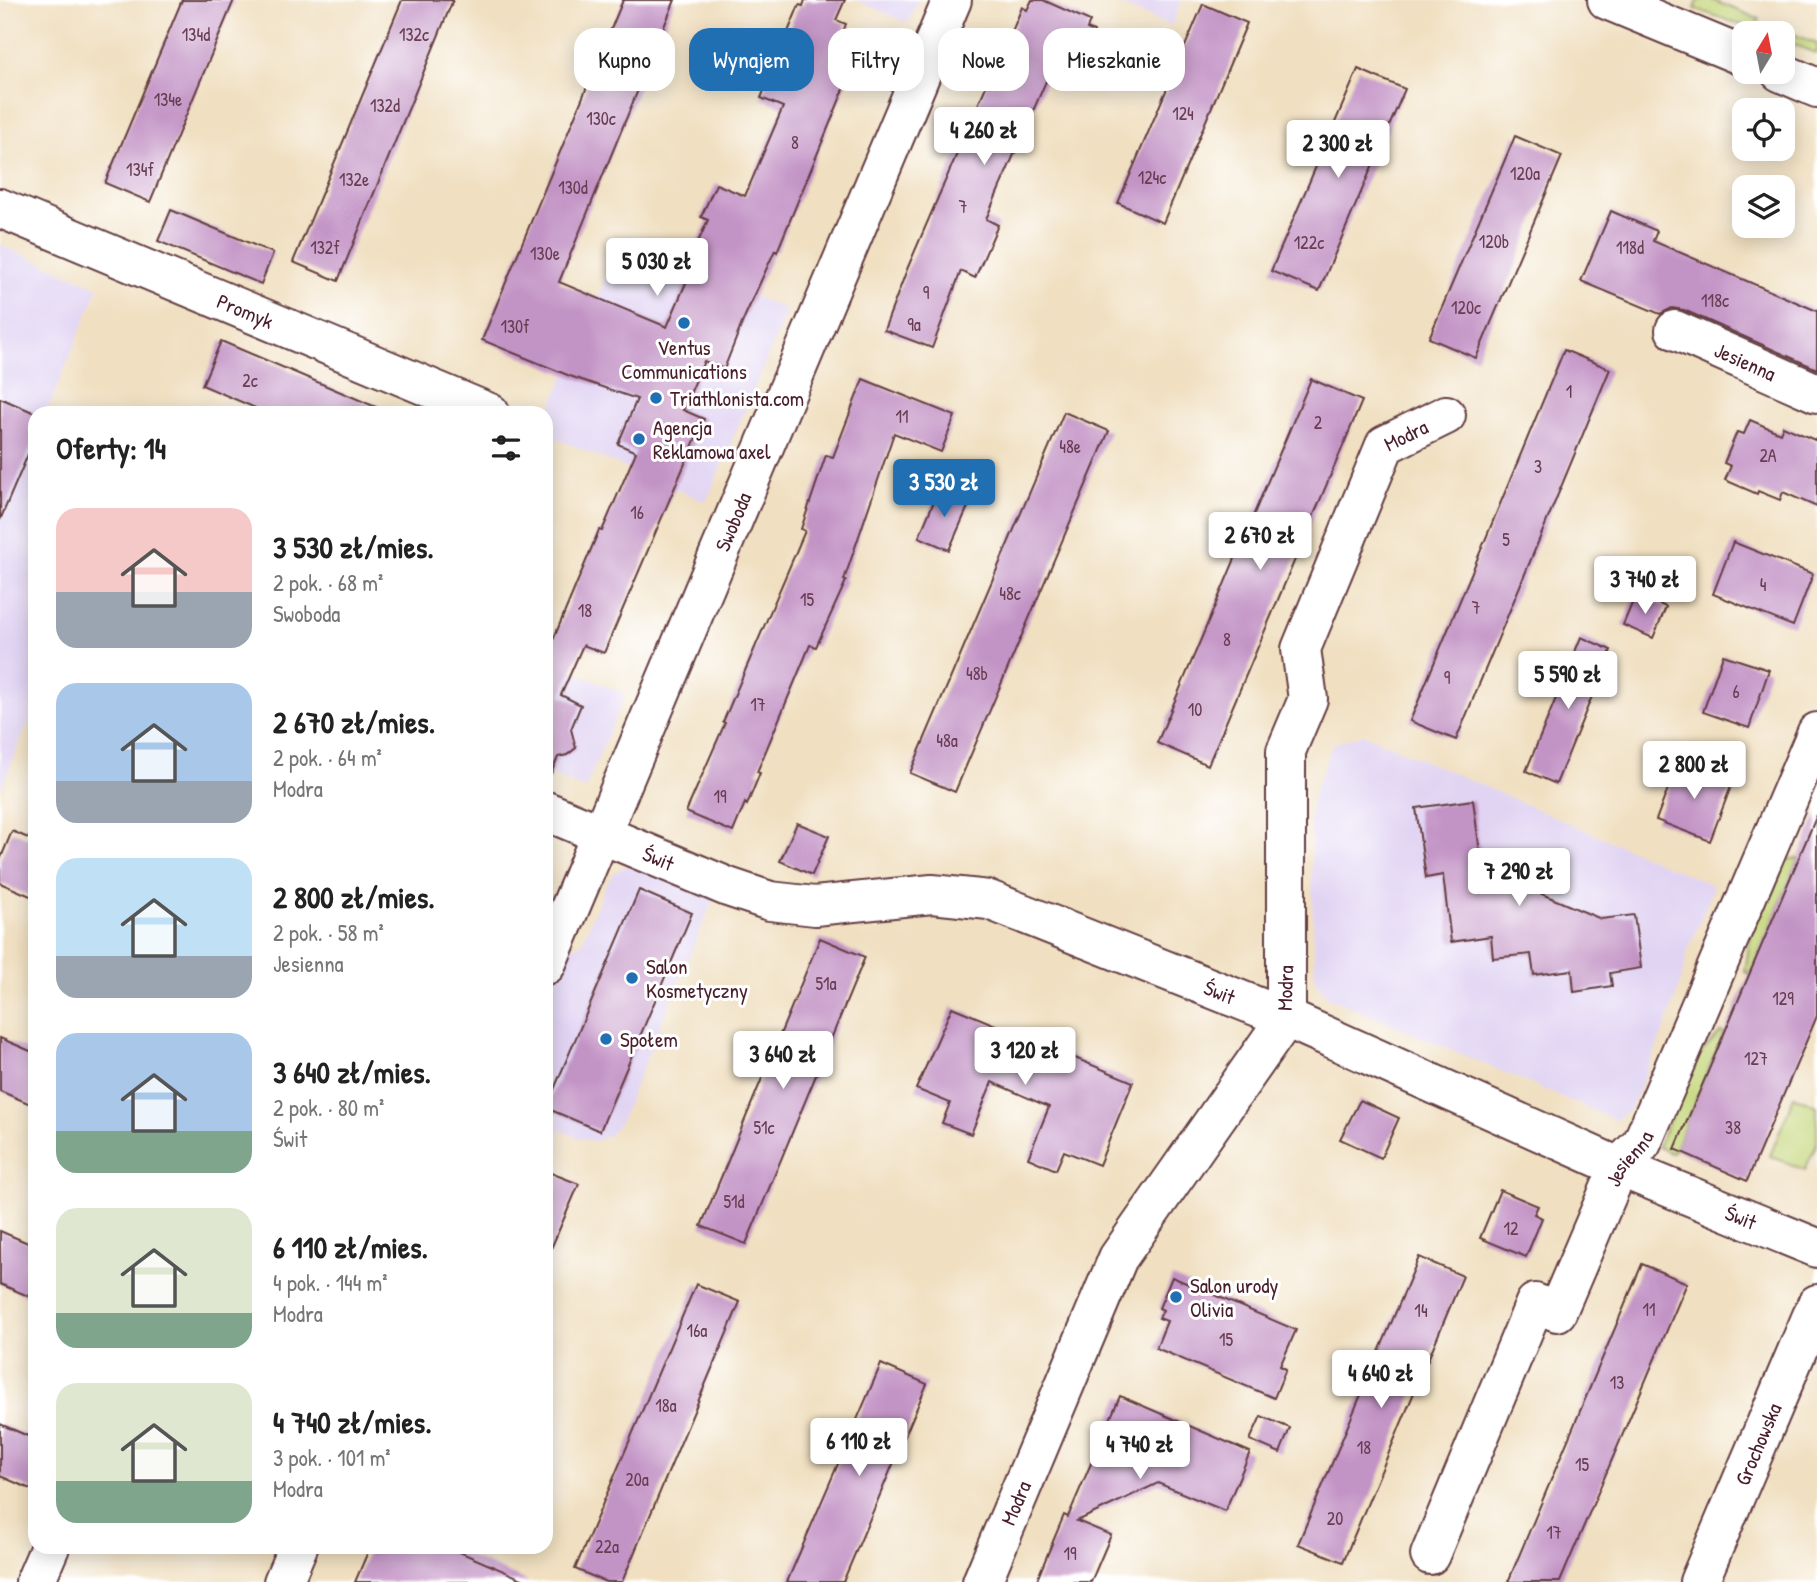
<!DOCTYPE html>
<html lang="pl">
<meta charset="utf-8">
<style>
:root{--surface:#fff;--page:#f6f6f6;--text:#222;--muted:#767676;--accent:#1f6fb2}
body{margin:0;font-family:"Patrick Hand",sans-serif;background:var(--page);color:var(--text);height:100vh;display:flex;flex-direction:column;font-size:26px;white-space:nowrap}
*{box-sizing:border-box;margin:0}
p{font-size:23px;color:var(--muted)}
.icon{flex:none;width:38px;height:38px;fill:none;stroke:currentColor;stroke-width:2;stroke-linecap:round;stroke-linejoin:round}
.map{position:relative;flex:1;overflow:hidden}
.side{position:absolute;left:28px;top:406px;width:525px;height:1148px;display:flex;flex-direction:column;background:var(--surface);border-radius:21px;box-shadow:0 4px 18px #0003}
.side>*{flex:none}
.top-card{position:absolute;left:574px;top:28px;width:665px;height:63px;display:flex;gap:14px}
.needle{width:46px;rotate:10deg}
.tools{position:absolute;left:1732px;top:21px;display:grid;gap:14px}
.tools a{display:grid;place-items:center;width:63px;height:63px;border-radius:14px;background:var(--surface);box-shadow:0 4px 18px #0003;font-size:35px}
.price{position:absolute;translate:-50% -60px;padding:0 16px;border-radius:7px;background:#fff;color:#222;font-size:23px;line-height:46px;filter:drop-shadow(0 2px 4px #0008)}
.price::after{content:'';position:absolute;left:50%;top:42px;width:21px;height:16px;margin-left:-10px;background:inherit;clip-path:polygon(0 0,100% 0,50% 100%)}
.price.on{background:var(--accent);color:#fff}
ul{padding:0;list-style:none}
li{display:flex;align-items:center;gap:21px;height:175px;padding:0 28px}
li span{display:grid;place-items:center;flex:none;width:196px;height:140px;border-radius:21px;color:#555}
li>.icon{margin-inline-start:auto}
span .icon{width:84px;height:84px;fill:#fffc;stroke-width:1}
li b{font-size:30px}
h2{display:flex;justify-content:space-between;align-items:center;height:84px;padding:0 28px;font-size:30px}
.tag{padding:0 24px;border-radius:21px;background:var(--surface);box-shadow:0 4px 18px #0003;font-size:24px;line-height:63px}
.tag.on{background:var(--accent);color:#fff}
.map>svg:first-child{display:block}
</style>
<div class="map">
<svg width="1817" height="1582" viewBox="0 0 1817 1582">
<rect width="100%" height="100%" fill="#fff"/>
<filter id="ink" filterUnits="userSpaceOnUse"><feTurbulence type="fractalNoise" baseFrequency=".0143" numOctaves="2"/><feDisplacementMap in="SourceGraphic" scale="14" xChannelSelector="R" yChannelSelector="G"/><feConvolveMatrix kernelMatrix="1 2 1 2 8 2 1 2 1" color-interpolation-filters="sRGB"/></filter>
<filter id="wash" filterUnits="userSpaceOnUse"><feTurbulence type="fractalNoise" baseFrequency=".00686" numOctaves="4" result="noise"/><feDisplacementMap in="SourceGraphic" scale="28" xChannelSelector="R" yChannelSelector="G"/><feGaussianBlur stdDeviation="1.57" result="paint"/><feColorMatrix in="noise" values="0 0 0 0 0 0 0 0 0 0 0 0 0 0 0 0 0 1.4 0 .05"/><feComposite in="paint" operator="in"/></filter>
<g filter="url(#wash)">
<rect width="100%" height="100%" fill="#f0dfc0"/>
<!-- built -->
<g fill="#e1d4f3">
<polygon points="855,0 918,0 908,23"/>
<polygon points="1110,0 1182,0 1171,26"/>
<polygon points="622,241 787,310 706,502 546,434 546,419"/>
<polygon points="0,245 99,287 46,413 35,413 35,706 0,791"/>
<polygon points="546,660 625,694 585,789 546,773"/>
<polygon points="1363,734 1714,886 1687,953 1681,980 1668,1020 1631,1108 1615,1120 1328,997 1315,979 1310,812 1314,792 1333,744"/>
<polygon points="631,864 715,895 620,1122 609,1135 596,1141 581,1139 546,1124 546,1000 568,948 581,944 606,884 616,871"/>
</g>
<!-- green -->
<g fill="#c3d577" stroke="#867a51" stroke-width="2">
<polygon points="1698,0 1712,0 1759,19 1756,26 1752,29 1695,9"/>
<polygon points="1786,31 1817,44 1817,54 1783,40"/>
<polygon points="1799,858 1750,974 1745,972 1752,926 1778,861"/>
<polygon points="1721,1032 1724,1033 1675,1149 1671,1153 1658,1147 1696,1058"/>
<polygon points="1794,1096 1817,1106 1817,1143 1805,1170 1770,1156"/>
</g>
<g id="blocks">
<!-- building -->
<g fill="#c293c5">
<polygon points="182,0 234,0 150,202 105,183"/>
<polygon points="402,0 453,0 338,281 293,262"/>
<polygon points="623,0 675,0 559,282 667,327 698,255 693,253 708,220 701,217 716,184 745,196 783,107 761,98 799,5 803,6 805,0 845,0 836,20 846,24 844,29 865,38 777,252 775,250 745,316 724,369 704,361 683,410 704,419 604,653 583,645 561,695 581,705 571,729 576,748 567,755 558,757 546,785 546,657 599,530 602,531 636,452 618,444 637,399 570,376 482,340"/>
<polygon points="1032,0 1043,0 1090,21 1087,29 1094,32 1074,74 1053,65 986,219 998,225 975,278 961,271 932,348 884,330 908,267 987,84 990,86 1022,7 1027,10"/>
<polygon points="1203,4 1247,23 1163,223 1118,203"/>
<polygon points="1358,69 1405,89 1319,291 1271,271"/>
<polygon points="1515,136 1562,156 1476,358 1429,338"/>
<polygon points="171,210 273,253 261,284 158,241"/>
<polygon points="1611,211 1657,231 1653,241 1817,311 1817,369 1684,310 1672,308 1660,314 1581,281"/>
<polygon points="221,341 390,413 267,413 202,385"/>
<polygon points="1564,350 1610,369 1456,740 1410,721"/>
<polygon points="863,379 955,416 941,452 894,433 844,580 846,581 816,647 810,645 757,772 760,773 747,805 745,803 733,832 686,812 725,723 723,722 805,531 801,529 826,455 833,457"/>
<polygon points="1311,379 1362,401 1208,765 1157,743"/>
<polygon points="0,398 35,413 35,438 0,520"/>
<polygon points="1064,412 1109,431 955,792 910,773"/>
<polygon points="1750,420 1780,433 1783,426 1817,441 1817,507 1783,492 1780,500 1758,491 1757,494 1725,480 1731,466 1724,463 1737,432 1744,434"/>
<polygon points="939,489 970,502 949,550 919,537"/>
<polygon points="1733,542 1813,574 1793,626 1713,594"/>
<polygon points="1636,594 1666,607 1653,638 1623,625"/>
<polygon points="1581,637 1611,650 1556,784 1526,771"/>
<polygon points="1723,655 1769,670 1749,728 1703,712"/>
<polygon points="1679,760 1733,781 1710,841 1656,820"/>
<polygon points="1473,800 1483,875 1485,870 1601,919 1634,915 1641,968 1610,973 1612,986 1574,992 1572,970 1534,975 1531,954 1493,958 1491,936 1451,942 1443,875 1426,878 1416,808"/>
<polygon points="1817,815 1817,1016 1747,1181 1675,1149"/>
<polygon points="797,823 829,836 812,875 780,861"/>
<polygon points="12,831 35,841 35,898 0,883 0,860"/>
<polygon points="639,890 692,913 600,1131 546,1108"/>
<polygon points="820,938 865,957 746,1244 701,1226"/>
<polygon points="952,1007 1133,1082 1099,1165 1064,1151 1056,1170 1028,1158 1049,1107 992,1082 971,1134 942,1123 950,1103 916,1089"/>
<polygon points="0,1038 35,1053 35,1106 0,1091"/>
<polygon points="1360,1100 1399,1118 1381,1158 1340,1139"/>
<polygon points="546,1171 579,1184 546,1260"/>
<polygon points="1500,1190 1538,1206 1534,1214 1542,1218 1526,1257 1480,1238"/>
<polygon points="0,1231 35,1246 35,1299 0,1284"/>
<polygon points="1419,1257 1463,1276 1343,1562 1298,1544"/>
<polygon points="1642,1264 1687,1283 1560,1582 1508,1582"/>
<polygon points="1172,1277 1296,1330 1280,1366 1286,1369 1274,1398 1156,1348 1167,1321 1159,1318 1163,1310 1159,1308"/>
<polygon points="696,1284 740,1302 622,1582 606,1582 575,1569"/>
<polygon points="881,1364 927,1384 843,1582 787,1582"/>
<polygon points="1120,1396 1250,1452 1225,1511 1158,1483 1077,1521 1111,1535 1091,1582 1036,1582 1064,1515 1068,1517"/>
<polygon points="1261,1416 1290,1428 1280,1453 1250,1440"/>
<polygon points="0,1424 35,1439 35,1491 0,1476"/>
<polygon points="370,1547 448,1547 529,1582 355,1582"/>
</g>
</g>
</g>
<g filter="url(#ink)">
<use href="#blocks" fill-opacity="0" stroke="#633c41" stroke-width="2"/>
<g fill="none" stroke-linecap="round" stroke-linejoin="round">
<defs>
<g id="minor">
<path id="s1" d="M 0,208 L 490,413"/>
<path id="s2" d="M 1675,330 L 1817,393"/>
<path id="s3" d="M 546,811 L 728,887 L 770,901 L 815,906 L 932,894 L 989,900 L 1286,1018 L 1619,1167 L 1817,1248"/>
<path id="s4" d="M 546,965 L 952,0"/>
<path id="s5" d="M 1430,1555 L 1535,1303 L 1557,1312 L 1619,1167 L 1642,1143 L 1817,732"/>
<polyline points="35,1582 50,1547"/>
<polyline points="283,1582 298,1547"/>
<path id="s6" d="M 982,1582 L 1118,1258 L 1286,1018 L 1286,751 L 1308,699 L 1301,649 L 1385,445 L 1446,415"/>
<path id="s7" d="M 1699,1582 L 1817,1304"/>
</g>
<g id="major">
<polyline points="1607,0 1745,57"/>
<polyline points="1780,72 1817,88"/>
</g>
</defs>
<!-- minor casing -->
<use href="#minor" stroke="#633c41" stroke-width="42"/>
<!-- major casing -->
<use href="#major" stroke="#633c41" stroke-width="42"/>
<!-- minor -->
<use href="#minor" stroke="#fff" stroke-width="38"/>
<!-- major -->
<use href="#major" stroke="#fff" stroke-width="38"/>
</g>
</g>
<!-- markers -->
<g fill="#1f6fb2" stroke="#fff" stroke-width="2.5">
<circle cx="684" cy="323" r="7"/>
<circle cx="656" cy="398" r="7"/>
<circle cx="639" cy="439" r="7"/>
<circle cx="632" cy="978" r="7"/>
<circle cx="606" cy="1039" r="7"/>
<circle cx="1176" cy="1297" r="7"/>
</g>
<g text-anchor="middle" dominant-baseline="central" stroke-width="6" stroke-linejoin="round" paint-order="stroke">
<!-- number labels -->
<g font-size="18" fill="#683c52">
<text x="196" y="34">134d</text>
<text x="414" y="34">132c</text>
<text x="168" y="99">134e</text>
<text x="385" y="105">132d</text>
<text x="1183" y="113">124</text>
<text x="601" y="118">130c</text>
<text x="795" y="142">8</text>
<text x="140" y="169">134f</text>
<text x="1525" y="173">120a</text>
<text x="1152" y="177">124c</text>
<text x="354" y="179">132e</text>
<text x="573" y="187">130d</text>
<text x="963" y="206">7</text>
<text x="1494" y="241">120b</text>
<text x="1309" y="242">122c</text>
<text x="325" y="247">132f</text>
<text x="1630" y="247">118d</text>
<text x="545" y="253">130e</text>
<text x="926" y="292">9</text>
<text x="1715" y="300">118c</text>
<text x="1466" y="307">120c</text>
<text x="914" y="324">9a</text>
<text x="515" y="326">130f</text>
<text x="250" y="380">2c</text>
<text x="1569" y="391">1</text>
<text x="902" y="416">11</text>
<text x="1318" y="422">2</text>
<text x="1070" y="446">48e</text>
<text x="1768" y="455">2A</text>
<text x="1538" y="466">3</text>
<text x="637" y="512">16</text>
<text x="1506" y="539">5</text>
<text x="1763" y="584">4</text>
<text x="1010" y="593">48c</text>
<text x="807" y="599">15</text>
<text x="1476" y="607">7</text>
<text x="585" y="610">18</text>
<text x="1227" y="639">8</text>
<text x="977" y="673">48b</text>
<text x="1447" y="677">9</text>
<text x="1736" y="691">6</text>
<text x="758" y="704">17</text>
<text x="1195" y="709">10</text>
<text x="947" y="740">48a</text>
<text x="720" y="796">19</text>
<text x="826" y="983">51a</text>
<text x="1783" y="998">129</text>
<text x="1756" y="1058">127</text>
<text x="764" y="1127">51c</text>
<text x="1733" y="1127">38</text>
<text x="734" y="1201">51d</text>
<text x="1511" y="1228">12</text>
<text x="1649" y="1309">11</text>
<text x="1421" y="1310">14</text>
<text x="697" y="1330">16a</text>
<text x="1226" y="1339">15</text>
<text x="1617" y="1382">13</text>
<text x="666" y="1405">18a</text>
<text x="1364" y="1447">18</text>
<text x="1582" y="1464">15</text>
<text x="637" y="1479">20a</text>
<text x="1335" y="1518">20</text>
<text x="1554" y="1532">17</text>
<text x="607" y="1546">22a</text>
<text x="1070" y="1553">19</text>
</g>
<!-- street labels -->
<g font-size="21" fill="#4a1f2b" stroke="#fff">
<text stroke="none"><textPath href="#s1" startOffset="266">Promyk</textPath></text>
<text stroke="none"><textPath href="#s2" startOffset="77">Jesienna</textPath></text>
<text stroke="none"><textPath href="#s6" startOffset="1262">Modra</textPath></text>
<text stroke="none"><textPath href="#s4" startOffset="481">Swoboda</textPath></text>
<text stroke="none"><textPath href="#s3" startOffset="122">Świt</textPath></text>
<text transform="translate(1285 988) rotate(-88)">Modra</text>
<text stroke="none"><textPath href="#s3" startOffset="710">Świt</textPath></text>
<text stroke="none"><textPath href="#s5" startOffset="467">Jesienna</textPath></text>
<text stroke="none"><textPath href="#s3" startOffset="1278">Świt</textPath></text>
<text stroke="none"><textPath href="#s7" startOffset="150">Grochowska</textPath></text>
<text stroke="none"><textPath href="#s6" startOffset="86">Modra</textPath></text>
</g>
<!-- poi labels -->
<g font-size="21" fill="#4a1f2b" stroke="#fff" text-anchor="start">
<text x="684" y="347" text-anchor="middle">Ventus<tspan x="684" dy="24">Communications</tspan></text>
<text x="670" y="398">Triathlonista.com</text>
<text x="653" y="427">Agencja<tspan x="653" dy="24">Reklamowa axel</tspan></text>
<text x="646" y="966">Salon<tspan x="646" dy="24">Kosmetyczny</tspan></text>
<text x="620" y="1039">Społem</text>
<text x="1190" y="1285">Salon urody<tspan x="1190" dy="24">Olivia</tspan></text>
</g>
</g>
</svg>
<div class="tools">
<a><svg class="needle" viewBox="-14 -14 28 28"><path d="M0-13l5 13h-10z" fill="#e53935"/><path d="M0 13l5-13h-10z" fill="#767676"/></svg></a>
<a><svg class="icon" aria-label="locate" viewBox="0 0 24 24"><circle cx="12" cy="12" r="6"/><path d="M12 2v4M12 18v4M2 12h4M18 12h4"/></svg></a>
<a><svg class="icon" aria-label="layers" viewBox="0 0 24 24"><path d="M12 4l9 5-9 5-9-5zM3 14l9 5 9-5"/></svg></a>
</div>
<b class="price" style="left:984px;top:167px">4 260 zł</b>
<b class="price" style="left:1338px;top:180px">2 300 zł</b>
<b class="price" style="left:657px;top:298px">5 030 zł</b>
<b class="price on" style="left:944px;top:519px">3 530 zł</b>
<b class="price" style="left:1260px;top:572px">2 670 zł</b>
<b class="price" style="left:1645px;top:616px">3 740 zł</b>
<b class="price" style="left:1568px;top:711px">5 590 zł</b>
<b class="price" style="left:1694px;top:801px">2 800 zł</b>
<b class="price" style="left:1519px;top:908px">7 290 zł</b>
<b class="price" style="left:1025px;top:1087px">3 120 zł</b>
<b class="price" style="left:783px;top:1091px">3 640 zł</b>
<b class="price" style="left:1381px;top:1410px">4 640 zł</b>
<b class="price" style="left:859px;top:1478px">6 110 zł</b>
<b class="price" style="left:1140px;top:1481px">4 740 zł</b>
<div class="top-card">
<a class="tag">Kupno</a>
<a class="tag on">Wynajem</a>
<a class="tag">Filtry</a>
<a class="tag">Nowe</a>
<a class="tag">Mieszkanie</a>
</div>
<section class="side">
<h2>Oferty: 14<svg class="icon" aria-label="filters" viewBox="0 0 24 24"><path d="M4 7h16M4 17h16"/><circle cx="9" cy="7" r="2"/><circle cx="15" cy="17" r="2"/></svg></h2>
<ul>
<li><span style="background:linear-gradient(#f6c9c9 60%,#9aa5b1 0)"><svg class="icon" aria-label="home" viewBox="0 0 24 24"><path d="M3 11l9-7 9 7M6 9v11h12V9"/></svg></span><div><b>3 530 zł/mies.</b><p>2 pok. · 68 m²</p><p>Swoboda</p></div></li>
<li><span style="background:linear-gradient(#a9c7e8 70%,#9aa5b1 0)"><svg class="icon" aria-label="home" viewBox="0 0 24 24"><path d="M3 11l9-7 9 7M6 9v11h12V9"/></svg></span><div><b>2 670 zł/mies.</b><p>2 pok. · 64 m²</p><p>Modra</p></div></li>
<li><span style="background:linear-gradient(#bfe0f5 70%,#9aa5b1 0)"><svg class="icon" aria-label="home" viewBox="0 0 24 24"><path d="M3 11l9-7 9 7M6 9v11h12V9"/></svg></span><div><b>2 800 zł/mies.</b><p>2 pok. · 58 m²</p><p>Jesienna</p></div></li>
<li><span style="background:linear-gradient(#a9c7e8 70%,#7fa58c 0)"><svg class="icon" aria-label="home" viewBox="0 0 24 24"><path d="M3 11l9-7 9 7M6 9v11h12V9"/></svg></span><div><b>3 640 zł/mies.</b><p>2 pok. · 80 m²</p><p>Świt</p></div></li>
<li><span style="background:linear-gradient(#dfe7d0 75%,#7fa58c 0)"><svg class="icon" aria-label="home" viewBox="0 0 24 24"><path d="M3 11l9-7 9 7M6 9v11h12V9"/></svg></span><div><b>6 110 zł/mies.</b><p>4 pok. · 144 m²</p><p>Modra</p></div></li>
<li><span style="background:linear-gradient(#dfe7d0 70%,#7fa58c 0)"><svg class="icon" aria-label="home" viewBox="0 0 24 24"><path d="M3 11l9-7 9 7M6 9v11h12V9"/></svg></span><div><b>4 740 zł/mies.</b><p>3 pok. · 101 m²</p><p>Modra</p></div></li>
</ul>
</section>
</div>
